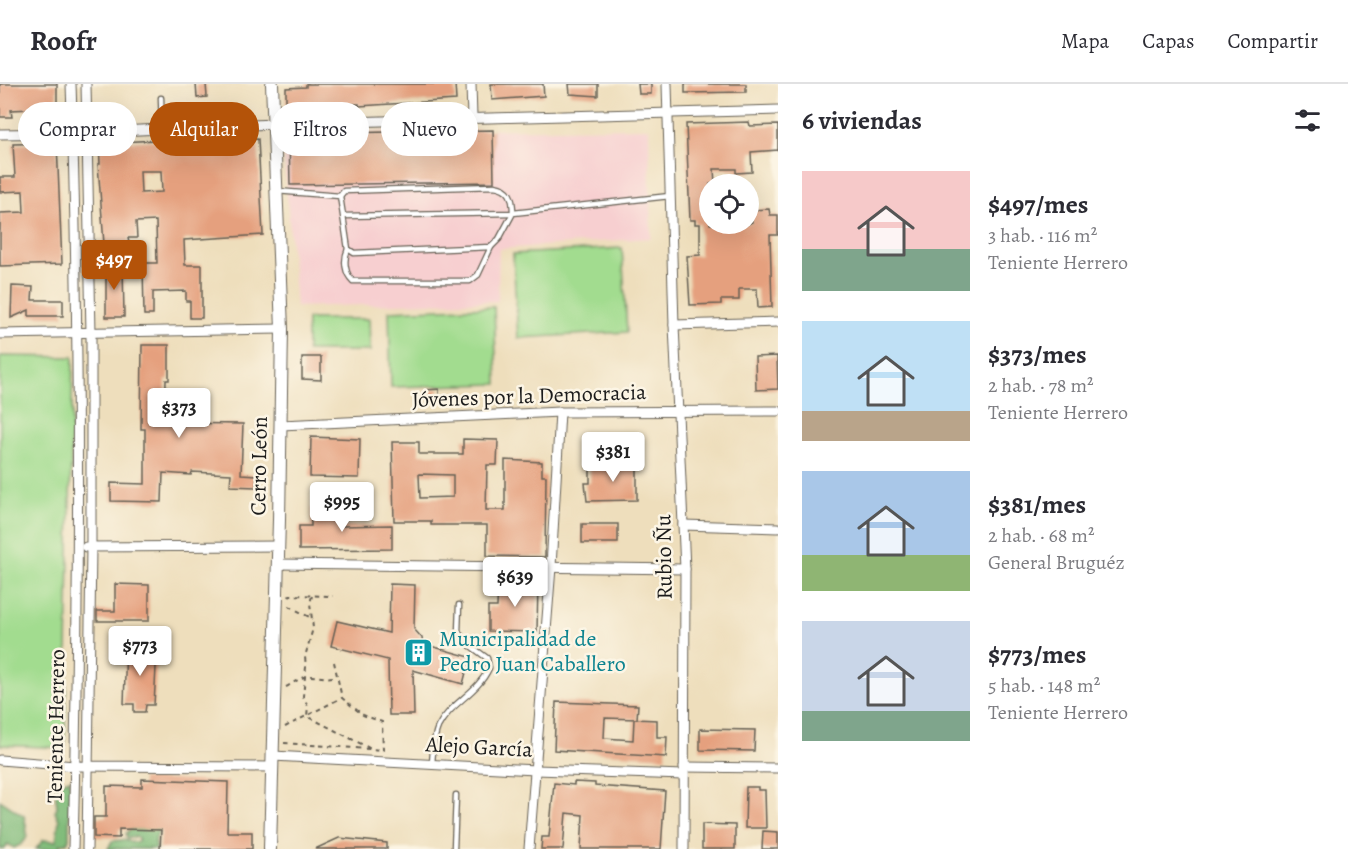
<!DOCTYPE html>
<html lang="es">
<meta charset="utf-8">
<style>
:root{--surface:#fff;--page:#f7f7f7;--text:#2b2b33;--muted:#7c7c81;--line:#e1e1e2;--accent:#b45309}
body{margin:0;font-family:Alegreya,serif;background:var(--page);color:var(--text);height:100vh;display:flex;flex-direction:column;font-size:22px;white-space:nowrap}
*{box-sizing:border-box;margin:0}
p{font-size:20px;color:var(--muted)}
.icon{flex:none;width:33px;height:33px;fill:none;stroke:currentColor;stroke-width:2;stroke-linecap:round;stroke-linejoin:round}
.map{position:relative;flex:1;overflow:hidden}
.sheet{display:flex;flex-direction:column;background:var(--surface);width:570px}
.sheet>*{flex:none}
.hud{position:absolute;left:18px;top:18px;width:570px;height:54px;display:flex;gap:12px}
.fabs{position:absolute;left:699px;top:90px;display:grid;gap:12px}
.fabs a{display:grid;place-items:center;width:60px;height:60px;border-radius:50%;background:var(--surface);box-shadow:0 6px 24px #0002;font-size:30px}
.price{position:absolute;translate:-50% -51px;padding:0 14px;border-radius:6px;background:#fff;color:#222;font-size:20px;line-height:39px;filter:drop-shadow(0 2px 3px #0008)}
.price::after{content:'';position:absolute;left:50%;top:36px;width:18px;height:14px;margin-left:-9px;background:inherit;clip-path:polygon(0 0,100% 0,50% 100%)}
.price.selected{background:var(--accent);color:#fff}
ul{padding:0;list-style:none}
li{display:flex;align-items:center;gap:18px;height:150px;padding:0 24px}
li span{display:grid;place-items:center;flex:none;width:168px;height:120px;border-radius:0px;color:#555}
li>.icon{margin-inline-start:auto}
span .icon{width:72px;height:72px;fill:#fffc;stroke-width:1}
li b{font-size:26px}
h2{display:flex;justify-content:space-between;align-items:center;height:72px;padding:0 24px;font-size:26px}
.chip{padding:0 21px;border-radius:27px;background:var(--surface);box-shadow:0 6px 24px #0002;font-size:21px;line-height:54px}
.chip.selected{background:var(--accent);color:#fff}
header{display:flex;align-items:center;gap:36px;box-sizing:border-box;height:84px;padding:0 30px;background:var(--surface);border-bottom:2px solid var(--line)}
header strong{font-size:28px}
nav{display:flex;gap:33px;margin-inline-start:auto;font-size:21px}
main{display:flex;flex:1;min-height:0}
.map>svg:first-child{display:block}
</style>
<header>
<strong>Roofr</strong>
<nav><a>Mapa</a><a>Capas</a><a>Compartir</a></nav>
</header>
<main>
<div class="map">
<svg width="778" height="765" viewBox="0 0 778 765">
<rect width="100%" height="100%" fill="#fcf5e5"/>
<filter id="ink" filterUnits="userSpaceOnUse"><feTurbulence type="fractalNoise" baseFrequency=".0167" numOctaves="2"/><feDisplacementMap in="SourceGraphic" scale="12" xChannelSelector="R" yChannelSelector="G"/><feConvolveMatrix kernelMatrix="1 2 1 2 8 2 1 2 1" color-interpolation-filters="sRGB"/></filter>
<filter id="wash" filterUnits="userSpaceOnUse"><feTurbulence type="fractalNoise" baseFrequency=".008" numOctaves="4" result="noise"/><feDisplacementMap in="SourceGraphic" scale="24" xChannelSelector="R" yChannelSelector="G"/><feGaussianBlur stdDeviation="1.35" result="paint"/><feColorMatrix in="noise" values="0 0 0 0 0 0 0 0 0 0 0 0 0 0 0 0 0 1.4 0 .05"/><feComposite in="paint" operator="in"/></filter>
<g filter="url(#wash)">
<rect width="100%" height="100%" fill="#eedebc"/>
<!-- built -->
<polygon fill="#f7cfd0" points="649,44 651,154 499,165 498,217 296,223 282,48"/>
<!-- green -->
<g fill="#a2dc8f" stroke="#5f7c56" stroke-width="1.5">
<polygon points="622,164 627,248 518,254 513,170"/>
<polygon points="494,223 497,300 391,303 389,227"/>
<polygon points="307,235 369,235 370,267 307,267"/>
<polygon points="0,272 73,273 65,664 0,661"/>
</g>
<!-- forest -->
<g fill="#81bc7a" stroke="#4e6c4b" stroke-width="1.5">
<polygon points="70,695 69,755 67,759 60,760 62,765 36,765 43,756 56,757 59,736 55,727 57,723 55,705 61,698"/>
<path d="M 0,716 L 24,732 C 27,748 32,757 14,764 L 8,760 L 5,765 L 0,765 Z"/>
<polygon points="134,745 159,745 155,758 157,765 108,765 112,757 122,756 136,758 139,756 136,753 127,754 126,750 129,746"/>
</g>
<g id="blocks">
<!-- building -->
<g fill="#e5a07e" fill-rule="evenodd">
<polygon points="0,0 57,0 57,23 50,34 32,35 32,25 11,26 12,33 0,33"/>
<polygon points="196,0 206,0 207,13 197,14"/>
<polygon points="306,0 455,0 456,16 359,22 359,20 286,21 286,4 306,3"/>
<polygon points="491,0 543,0 544,12 492,16"/>
<polygon points="569,0 598,0 598,12 570,10"/>
<polygon points="638,0 651,0 651,10 639,10"/>
<polygon points="685,0 746,0 746,8 685,9"/>
<polygon points="749,38 750,42 778,41 778,66 751,68 752,88 736,89 736,85 714,85 715,100 710,100 710,140 748,140 752,138 751,126 769,125 770,131 778,131 778,151 770,151 772,223 758,224 757,205 739,205 739,216 721,216 721,220 690,221 687,172 700,171 700,140 695,140 695,136 690,136 686,40"/>
<polygon points="493,46 494,98 290,101 289,50"/>
<path d="M 197,54 L 198,65 L 216,64 L 216,57 L 258,55 L 263,151 L 184,156 L 185,181 L 202,181 L 202,234 L 190,234 L 190,217 L 186,217 L 186,207 L 153,208 L 153,231 L 144,231 L 143,179 L 157,179 L 156,137 L 136,138 L 137,154 L 128,154 L 129,159 L 104,160 L 98,80 L 100,80 L 99,59 ZM 140,87 L 161,87 L 162,108 L 141,109 Z"/>
<polygon points="57,59 62,180 0,182 0,129 24,128 23,107 0,108 0,93 15,93 13,60"/>
<polygon points="123,181 124,233 106,233 106,192 103,192 103,182"/>
<polygon points="12,202 33,203 32,216 63,216 63,232 29,232 29,226 11,234"/>
<polygon points="142,261 169,261 169,296 166,296 165,339 243,340 241,390 257,391 256,403 230,402 231,390 192,388 191,391 163,389 162,418 111,417 111,399 145,400 145,345 141,345"/>
<polygon points="777,272 778,305 756,306 755,273"/>
<polygon points="302,273 321,273 321,296 302,295"/>
<polygon points="439,305 439,315 426,316 426,306"/>
<polygon points="311,353 360,355 359,394 310,393"/>
<path d="M 463,355 L 498,356 L 497,381 L 487,381 L 486,426 L 505,426 L 505,376 L 542,378 L 542,392 L 546,392 L 545,473 L 487,472 L 487,441 L 431,441 L 431,437 L 394,437 L 392,358 L 419,358 L 419,370 L 463,370 ZM 419,390 L 453,391 L 453,413 L 420,414 Z"/>
<polygon points="617,379 637,379 637,416 587,417 585,399 590,399 590,383 617,382"/>
<polygon points="342,423 342,442 392,441 392,465 299,466 299,442 311,442 311,424"/>
<rect x="582" y="440" width="36" height="19"/>
<polygon points="498,498 538,498 537,548 488,547 488,523 497,523"/>
<polygon points="115,500 149,501 149,537 97,537 97,527 115,527"/>
<polygon points="390,500 415,501 414,545 422,554 423,560 470,573 463,600 413,586 414,631 389,631 388,576 331,562 337,537 389,549"/>
<polygon points="126,562 157,564 154,621 146,621 145,628 134,628 134,620 124,620"/>
<polygon points="556,618 638,621 637,635 605,634 604,654 633,656 634,635 657,636 657,653 667,653 666,673 554,666"/>
<polygon points="700,645 755,646 754,667 700,666"/>
<polygon points="142,695 228,698 227,748 252,748 252,765 160,765 161,746 119,745 119,754 94,753 94,733 106,733 106,702 142,703"/>
<polygon points="574,698 595,699 595,702 665,707 661,765 581,765 583,731 566,729 563,765 541,765 542,753 549,753 554,699 574,701"/>
<polygon points="746,703 758,703 758,706 765,706 766,744 745,744"/>
<polygon points="702,740 735,741 735,765 702,765"/>
<polygon points="763,747 778,748 778,765 762,765"/>
<polygon points="339,754 387,759 387,765 315,765"/>
</g>
</g>
</g>
<g filter="url(#ink)">
<use href="#blocks" fill-opacity="0" stroke="#666054" stroke-width="1.5"/>
<g fill="none" stroke-linecap="round" stroke-linejoin="round">
<defs>
<g id="service">
<polyline points="161,14 162,45"/>
<polyline points="276,107 340,112 348,165 354,169 491,163 499,155 513,129 670,112"/>
<path d="M 340,112 L 344,107 L 494,102 C 510,104 513,113 513,129 L 344,132"/>
<path d="M 348,165 C 343,176 345,190 353,197 L 470,197 L 478,191 L 491,163"/>
<path d="M 432,680 C 433,668 433,654 438,643 C 450,619 478,609 489,584 L 487,574 L 468,560 L 458,548 L 459,521"/>
<polyline points="454,765 456,711"/>
</g>
<g id="minor">
<path d="M 71,0 C 80,255 79,510 73,765"/>
<polyline points="86,0 91,249 91,463 87,765"/>
<polyline points="471,0 472,34"/>
<polyline points="667,0 674,241 685,485 684,765"/>
<polyline points="0,50 73,49 274,40 778,26"/>
<polyline points="674,241 778,238"/>
<polyline points="0,250 282,245"/>
<polyline points="281,341 560,328 778,327"/>
<polyline points="683,441 778,444"/>
<polyline points="86,463 279,462"/>
<polyline points="278,480 685,485"/>
<polyline points="273,672 536,686 684,691"/>
<polyline points="0,676 75,682 273,683"/>
<polyline points="684,683 778,684"/>
<polyline points="529,765 551,483 560,328"/>
</g>
<polyline id="tertiary" points="270,765 279,436 282,245 272,0"/>
</defs>
<!-- service casing -->
<use href="#service" stroke="#666054" stroke-width="7"/>
<!-- minor casing -->
<use href="#minor" stroke="#666054" stroke-width="11"/>
<!-- tertiary casing -->
<use href="#tertiary" stroke="#666054" stroke-width="14"/>
<!-- path -->
<g stroke="#666054" stroke-width="2" stroke-dasharray="4.5 4.5" stroke-linecap="butt">
<polyline points="312,512 310,519 313,544 305,573 306,583 303,612 308,622 307,632 371,665"/>
<polyline points="289,513 290,511 333,512"/>
<polyline points="289,522 313,535"/>
<path d="M 286,603 C 292,600 298,595 304,593 C 314,590 324,596 337,592"/>
<polyline points="285,643 341,614"/>
<polyline points="284,659 383,666 382,638 363,631 342,614 334,578"/>
</g>
<!-- service -->
<use href="#service" stroke="#fff" stroke-width="4.5"/>
<!-- minor -->
<use href="#minor" stroke="#fff" stroke-width="9"/>
<!-- tertiary -->
<use href="#tertiary" stroke="#fff" stroke-width="12"/>
</g>
</g>
<!-- icons -->
<defs>
<symbol id="building-square" viewBox="-11 -11 22 22"><rect x="-9" y="-9" width="18" height="18" rx="4" fill="#0f9aa8" stroke="#fcf5e5"/><path d="M-4-6H4V6H1V3H-1V6H-4ZM-2.5-4.3h1.7v1.8h-1.7ZM.8-4.3h1.7v1.8H.8ZM-2.5-1h1.7V.8h-1.7ZM.8-1h1.7V.8H.8Z" fill="#fff"/></symbol>
</defs>
<g fill-rule="evenodd">
<use href="#building-square" x="402" y="552" width="33" height="33"/>
</g>
<g text-anchor="middle" dominant-baseline="central" stroke-width="5" stroke-linejoin="round" paint-order="stroke">
<!-- street labels -->
<g font-size="22" fill="#1c1c1c" stroke="#fcf5e5">
<text transform="translate(529 312) rotate(-2)">Jóvenes por la Democracia</text>
<text transform="translate(259 382) rotate(-89)">Cerro León</text>
<text transform="translate(664 473) rotate(-91)">Rubio Ñu</text>
<text transform="translate(56 642) rotate(-89)">Teniente Herrero</text>
<text transform="translate(479 663) rotate(3)">Alejo García</text>
</g>
<!-- culture labels -->
<g font-size="22" fill="#0d838f" stroke="#fcf5e5" text-anchor="start">
<text x="439" y="555">Municipalidad de<tspan x="439" dy="25">Pedro Juan Caballero</tspan></text>
</g>
</g>
</svg>
<div class="fabs">
<a><svg class="icon" aria-label="locate" viewBox="0 0 24 24"><circle cx="12" cy="12" r="6"/><path d="M12 2v4M12 18v4M2 12h4M18 12h4"/></svg></a>
</div>
<b class="price selected" style="left:114px;top:207px">$497</b>
<b class="price" style="left:179px;top:355px">$373</b>
<b class="price" style="left:613px;top:399px">$381</b>
<b class="price" style="left:342px;top:449px">$995</b>
<b class="price" style="left:515px;top:524px">$639</b>
<b class="price" style="left:140px;top:593px">$773</b>
<div class="hud">
<a class="chip">Comprar</a>
<a class="chip selected">Alquilar</a>
<a class="chip">Filtros</a>
<a class="chip">Nuevo</a>
</div>
</div>
<section class="sheet">
<h2>6 viviendas<svg class="icon" aria-label="filters" viewBox="0 0 24 24"><path d="M4 7h16M4 17h16"/><circle cx="9" cy="7" r="2"/><circle cx="15" cy="17" r="2"/></svg></h2>
<ul>
<li><span style="background:linear-gradient(#f6c9c9 65%,#7fa58c 0)"><svg class="icon" aria-label="home" viewBox="0 0 24 24"><path d="M3 11l9-7 9 7M6 9v11h12V9"/></svg></span><div><b>$497/mes</b><p>3 hab. · 116 m²</p><p>Teniente Herrero</p></div></li>
<li><span style="background:linear-gradient(#bfe0f5 75%,#b9a48a 0)"><svg class="icon" aria-label="home" viewBox="0 0 24 24"><path d="M3 11l9-7 9 7M6 9v11h12V9"/></svg></span><div><b>$373/mes</b><p>2 hab. · 78 m²</p><p>Teniente Herrero</p></div></li>
<li><span style="background:linear-gradient(#a9c7e8 70%,#8fb573 0)"><svg class="icon" aria-label="home" viewBox="0 0 24 24"><path d="M3 11l9-7 9 7M6 9v11h12V9"/></svg></span><div><b>$381/mes</b><p>2 hab. · 68 m²</p><p>General Bruguéz</p></div></li>
<li><span style="background:linear-gradient(#c9d6e8 75%,#7fa58c 0)"><svg class="icon" aria-label="home" viewBox="0 0 24 24"><path d="M3 11l9-7 9 7M6 9v11h12V9"/></svg></span><div><b>$773/mes</b><p>5 hab. · 148 m²</p><p>Teniente Herrero</p></div></li>
</ul>
</section>
</main>
